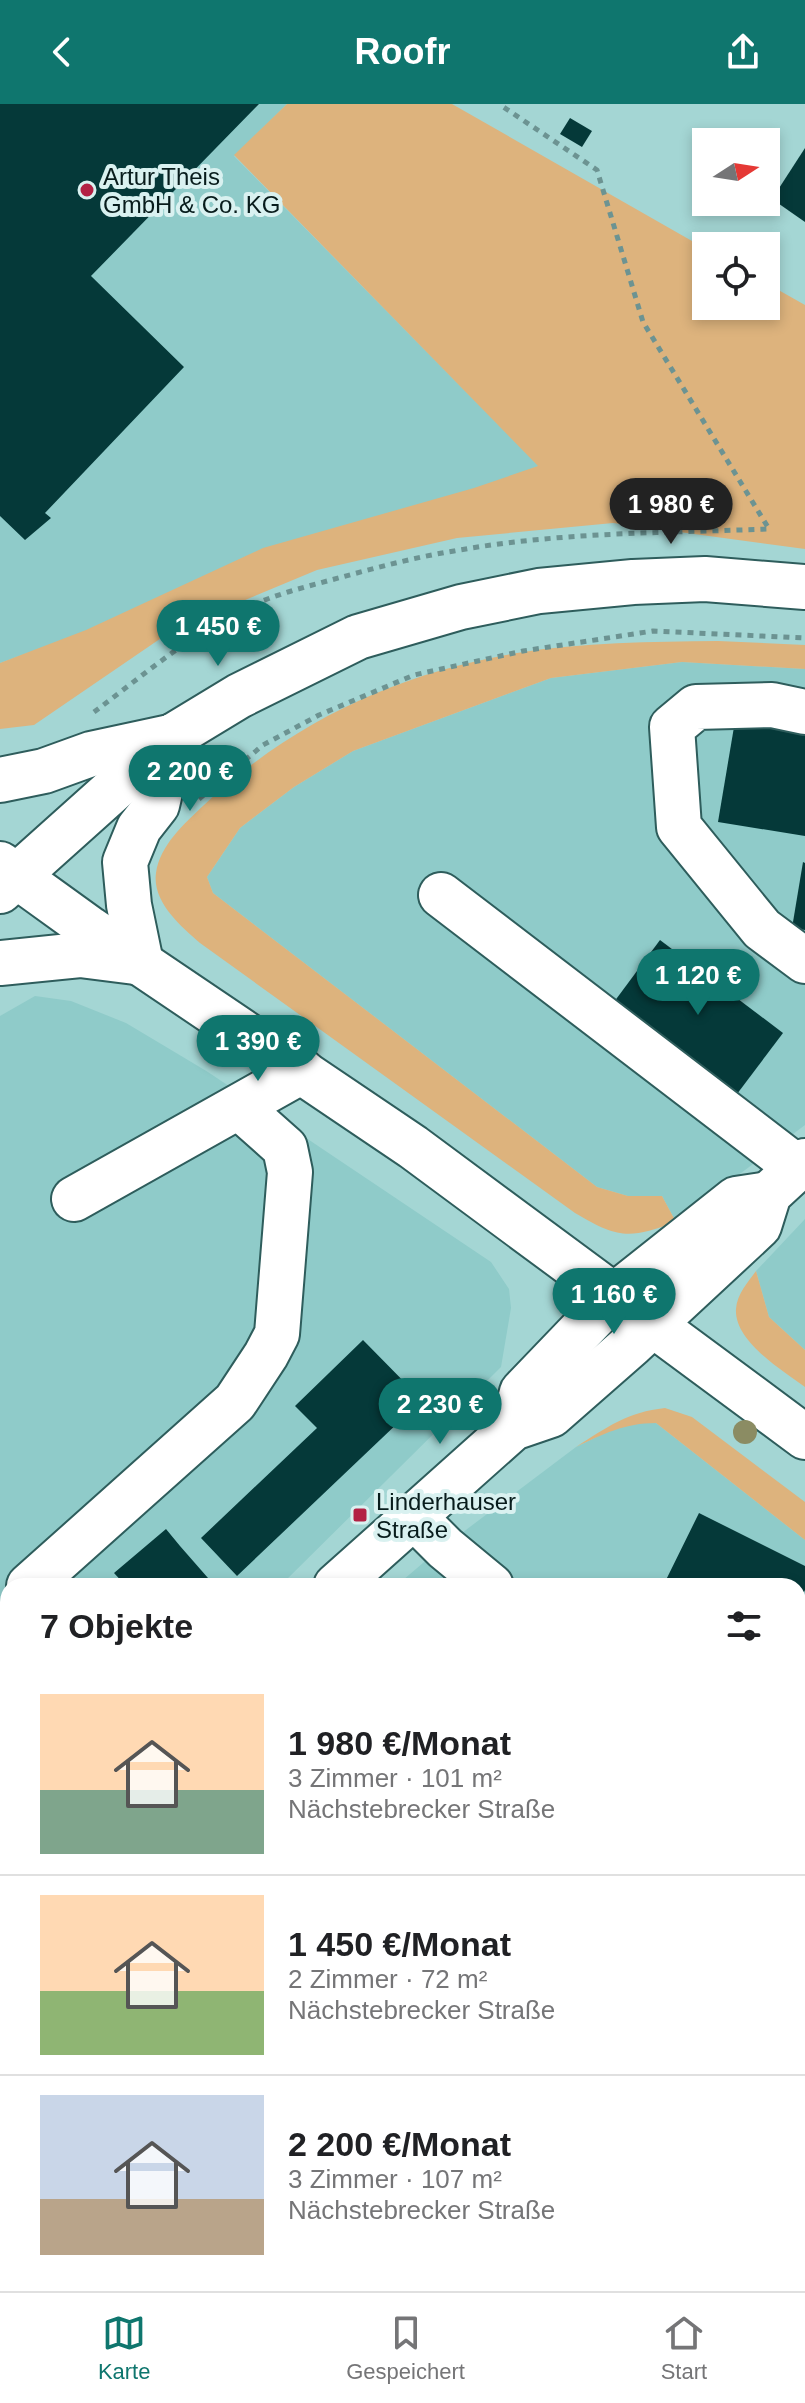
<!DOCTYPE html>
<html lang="de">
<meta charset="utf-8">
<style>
:root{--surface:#fff;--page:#f2f2f2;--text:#202124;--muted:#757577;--line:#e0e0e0;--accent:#0f766e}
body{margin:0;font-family:Helvetica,sans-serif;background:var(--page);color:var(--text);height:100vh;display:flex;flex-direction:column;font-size:30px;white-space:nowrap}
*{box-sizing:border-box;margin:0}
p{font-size:26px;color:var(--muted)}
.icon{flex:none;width:44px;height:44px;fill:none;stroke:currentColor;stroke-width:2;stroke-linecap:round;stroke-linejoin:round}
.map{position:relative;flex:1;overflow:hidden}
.panel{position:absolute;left:0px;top:1474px;width:806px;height:714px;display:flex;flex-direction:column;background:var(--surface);border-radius:24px 24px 0 0;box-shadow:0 4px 12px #0003}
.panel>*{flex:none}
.needle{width:52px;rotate:78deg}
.controls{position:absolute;left:692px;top:24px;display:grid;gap:16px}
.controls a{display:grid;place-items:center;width:88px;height:88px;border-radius:0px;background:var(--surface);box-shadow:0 4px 12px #0003;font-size:40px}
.price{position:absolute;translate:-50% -68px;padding:0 18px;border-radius:28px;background:var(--accent);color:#fff;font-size:26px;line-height:52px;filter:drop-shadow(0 2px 4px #0008)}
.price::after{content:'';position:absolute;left:50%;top:48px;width:24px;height:18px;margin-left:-12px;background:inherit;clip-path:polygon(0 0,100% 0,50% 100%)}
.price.active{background:#222;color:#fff}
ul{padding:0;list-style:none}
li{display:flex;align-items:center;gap:24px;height:200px;padding:0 40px}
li+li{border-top:2px solid var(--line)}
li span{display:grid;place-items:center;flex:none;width:224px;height:160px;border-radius:0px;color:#555}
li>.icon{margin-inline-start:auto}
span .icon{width:96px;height:96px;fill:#fffc;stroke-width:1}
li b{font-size:34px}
h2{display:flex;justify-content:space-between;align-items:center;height:96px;padding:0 40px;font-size:34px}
header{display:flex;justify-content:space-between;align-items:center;height:104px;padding:0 40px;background:var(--accent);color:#fff;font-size:36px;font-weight:800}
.tab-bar{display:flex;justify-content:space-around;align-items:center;height:112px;border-top:2px solid var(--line);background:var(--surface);font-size:22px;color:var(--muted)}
.tab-bar a{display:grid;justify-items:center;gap:4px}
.tab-bar .active{color:var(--accent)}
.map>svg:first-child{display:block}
</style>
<header><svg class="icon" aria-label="back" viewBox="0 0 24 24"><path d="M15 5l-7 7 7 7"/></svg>Roofr<svg class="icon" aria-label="share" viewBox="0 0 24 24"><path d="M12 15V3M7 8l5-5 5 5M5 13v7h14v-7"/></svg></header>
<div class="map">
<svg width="805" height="2187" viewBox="0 0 805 2187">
<rect width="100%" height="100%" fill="#a4d6d4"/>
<!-- built -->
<g fill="#8fcbc9">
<polygon points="0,0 287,0 234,52 539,362 0,559"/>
<polygon points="682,558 805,565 805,1021 676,1118 662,1092 628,1092 597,1083 213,789 207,773 240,724 294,683 353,647 551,574"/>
<polygon points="35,892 71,897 126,919 208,968 491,1158 509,1185 511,1204 501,1263 280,1482 8,1482 8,1728 0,1735 0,912"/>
<polygon points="805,1115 805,1246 769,1213 756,1167"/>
<polygon points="635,1319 656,1319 805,1436 805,2187 0,2187 0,1831 8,1823 8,2180 798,2180 798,1482 396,1482 430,1453 576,1343 613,1325"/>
</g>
<!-- green -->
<g fill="#ddb37d">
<polygon points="287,0 452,0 706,145 706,202 766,202 766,179 805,201 805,445 613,419 457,434 317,466 173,526 34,621 0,625 0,559 86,526 263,444 474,384 538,362 234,51"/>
<path d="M 718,537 L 805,541 L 805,565 L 682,558 L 551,574 L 353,647 L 294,683 L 240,724 L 207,773 L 213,789 L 597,1083 L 628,1092 L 662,1092 L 676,1118 C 629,1135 619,1135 575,1109 L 200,839 C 181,822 152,798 156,769 C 160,741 184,720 204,701 C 292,618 398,569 517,549 C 583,538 651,538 718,537 Z"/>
<path d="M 756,1167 L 769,1213 L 805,1246 L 805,1283 C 782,1266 734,1237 736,1205 C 737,1190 748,1178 756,1167 Z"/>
<path d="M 665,1304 L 692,1313 L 805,1398 L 805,1436 L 656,1319 C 625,1319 603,1330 576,1343 C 607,1323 628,1308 665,1304 Z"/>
</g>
<!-- building -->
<g fill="#053939">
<polygon points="0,0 259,0 91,172 184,263 45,409 51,414 25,436 0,412"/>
<polygon points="570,14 592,27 582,43 560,30"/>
<polygon points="805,44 805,118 772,95"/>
<polygon points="735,617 805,629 805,732 718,718"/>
<polygon points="803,758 805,759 805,826 792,824"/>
<polygon points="660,836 783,929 737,990 614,898"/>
<polygon points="363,1236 422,1296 237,1472 201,1434 317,1324 295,1302"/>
<polygon points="699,1409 805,1462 805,1486 801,1494 798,1497 798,1482 663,1482"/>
<polygon points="166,1425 180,1442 215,1482 126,1482 114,1469"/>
<polygon points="805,1769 805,1811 798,1818 798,1776"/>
<polygon points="0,2054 8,2057 8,2180 62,2180 79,2187 0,2187"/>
</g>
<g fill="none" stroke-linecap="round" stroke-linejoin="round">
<defs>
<g id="minor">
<polyline points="805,608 772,601 696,603 672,623 679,723 762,825 805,857"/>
<polyline points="441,791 798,1064"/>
<polyline points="74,1095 302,967"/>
<polyline points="513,1324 522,1288 615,1191 736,1095 769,1090"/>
<polyline points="413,1412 445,1444 491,1482"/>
<polyline points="29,1482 235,1298 266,1251 277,1230 290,1068 285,1044 239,1003"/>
<polyline points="336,1482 513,1324 551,1311 632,1240 759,1122 769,1090 805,1057"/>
<polyline points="0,1612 8,1621"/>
<polyline points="0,1780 8,1772"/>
<polyline points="1,1865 8,1871"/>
<polyline points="798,2016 805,2009"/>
<polyline points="470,2180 492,2187"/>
<polyline points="331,2187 334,2180"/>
<polyline points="427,2187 434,2180"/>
</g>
<g id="major">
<polyline points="0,676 44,667 91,650 170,633"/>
<polyline points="0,760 90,825 413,1043 805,1333"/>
<polyline points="0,787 173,632 239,592 358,533 461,503 539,487 633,478 705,475 805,483"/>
<polyline points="0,859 80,851 135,858"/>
<polyline points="141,859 129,801 125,758 139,724 157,701 173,632"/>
</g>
</defs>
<!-- minor casing -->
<use href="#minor" stroke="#2e5d5c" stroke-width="48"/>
<!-- major casing -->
<use href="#major" stroke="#2e5d5c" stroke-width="48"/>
<!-- path -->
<g stroke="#6c9392" stroke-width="5" stroke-dasharray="6 6" stroke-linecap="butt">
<path d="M 94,608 C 145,570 197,525 255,500 C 283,488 313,481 342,473 C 379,463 416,453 454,447 C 557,428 664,429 769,425 L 643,218 L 597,66 L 499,0"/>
<polyline points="199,695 263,641 319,611 414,571 523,547 653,527 805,534"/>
</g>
<!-- minor -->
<use href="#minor" stroke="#fff" stroke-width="44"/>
<!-- major -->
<use href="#major" stroke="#fff" stroke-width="44"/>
</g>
<!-- trees -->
<circle fill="#8b8c63" cx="745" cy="1328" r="12"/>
<!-- markers -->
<g fill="#b32144" stroke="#d9f1f0" stroke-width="3">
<circle cx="87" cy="86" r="8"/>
<rect x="352" y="1403" width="16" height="16" rx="4"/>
</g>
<g text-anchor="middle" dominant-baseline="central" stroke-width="8" stroke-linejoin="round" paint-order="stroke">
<!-- poi labels -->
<g font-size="24" fill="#081c1c" stroke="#d9f1f0" text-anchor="start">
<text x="103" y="72">Artur Theis<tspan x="103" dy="28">GmbH &amp; Co. KG</tspan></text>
<text x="376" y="1397">Linderhauser<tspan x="376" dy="28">Straße</tspan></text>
</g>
</g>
</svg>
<div class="controls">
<a><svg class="needle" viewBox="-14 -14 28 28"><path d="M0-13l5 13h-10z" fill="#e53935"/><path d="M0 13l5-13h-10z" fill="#757577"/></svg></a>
<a><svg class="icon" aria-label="locate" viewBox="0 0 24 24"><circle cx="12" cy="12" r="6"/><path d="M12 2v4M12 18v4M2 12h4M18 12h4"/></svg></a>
</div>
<b class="price active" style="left:671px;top:442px">1 980 €</b>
<b class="price" style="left:218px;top:564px">1 450 €</b>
<b class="price" style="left:190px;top:709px">2 200 €</b>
<b class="price" style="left:698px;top:913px">1 120 €</b>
<b class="price" style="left:258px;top:979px">1 390 €</b>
<b class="price" style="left:614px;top:1232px">1 160 €</b>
<b class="price" style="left:440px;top:1342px">2 230 €</b>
<section class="panel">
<h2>7 Objekte<svg class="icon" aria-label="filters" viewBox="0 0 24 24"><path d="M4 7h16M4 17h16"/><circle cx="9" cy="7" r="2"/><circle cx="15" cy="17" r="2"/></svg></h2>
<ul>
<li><span style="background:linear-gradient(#ffd9b3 60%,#7fa58c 0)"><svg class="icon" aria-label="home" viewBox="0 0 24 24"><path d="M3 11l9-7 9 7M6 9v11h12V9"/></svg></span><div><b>1 980 €/Monat</b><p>3 Zimmer · 101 m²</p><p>Nächstebrecker Straße</p></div></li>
<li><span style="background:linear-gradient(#ffd9b3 60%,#8fb573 0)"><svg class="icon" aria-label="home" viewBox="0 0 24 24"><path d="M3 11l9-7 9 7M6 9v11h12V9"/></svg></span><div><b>1 450 €/Monat</b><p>2 Zimmer · 72 m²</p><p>Nächstebrecker Straße</p></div></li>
<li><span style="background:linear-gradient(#c9d6e8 65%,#b9a48a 0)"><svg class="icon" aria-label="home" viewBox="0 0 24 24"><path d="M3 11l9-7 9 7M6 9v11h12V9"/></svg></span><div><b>2 200 €/Monat</b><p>3 Zimmer · 107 m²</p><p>Nächstebrecker Straße</p></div></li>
</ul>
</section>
</div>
<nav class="tab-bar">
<a class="active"><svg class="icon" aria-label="map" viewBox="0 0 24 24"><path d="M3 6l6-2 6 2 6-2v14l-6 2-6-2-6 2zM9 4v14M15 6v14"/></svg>Karte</a>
<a><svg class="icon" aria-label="saved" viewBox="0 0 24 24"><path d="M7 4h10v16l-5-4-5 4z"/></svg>Gespeichert</a>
<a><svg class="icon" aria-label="home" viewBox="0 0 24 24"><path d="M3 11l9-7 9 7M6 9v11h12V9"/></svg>Start</a>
</nav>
